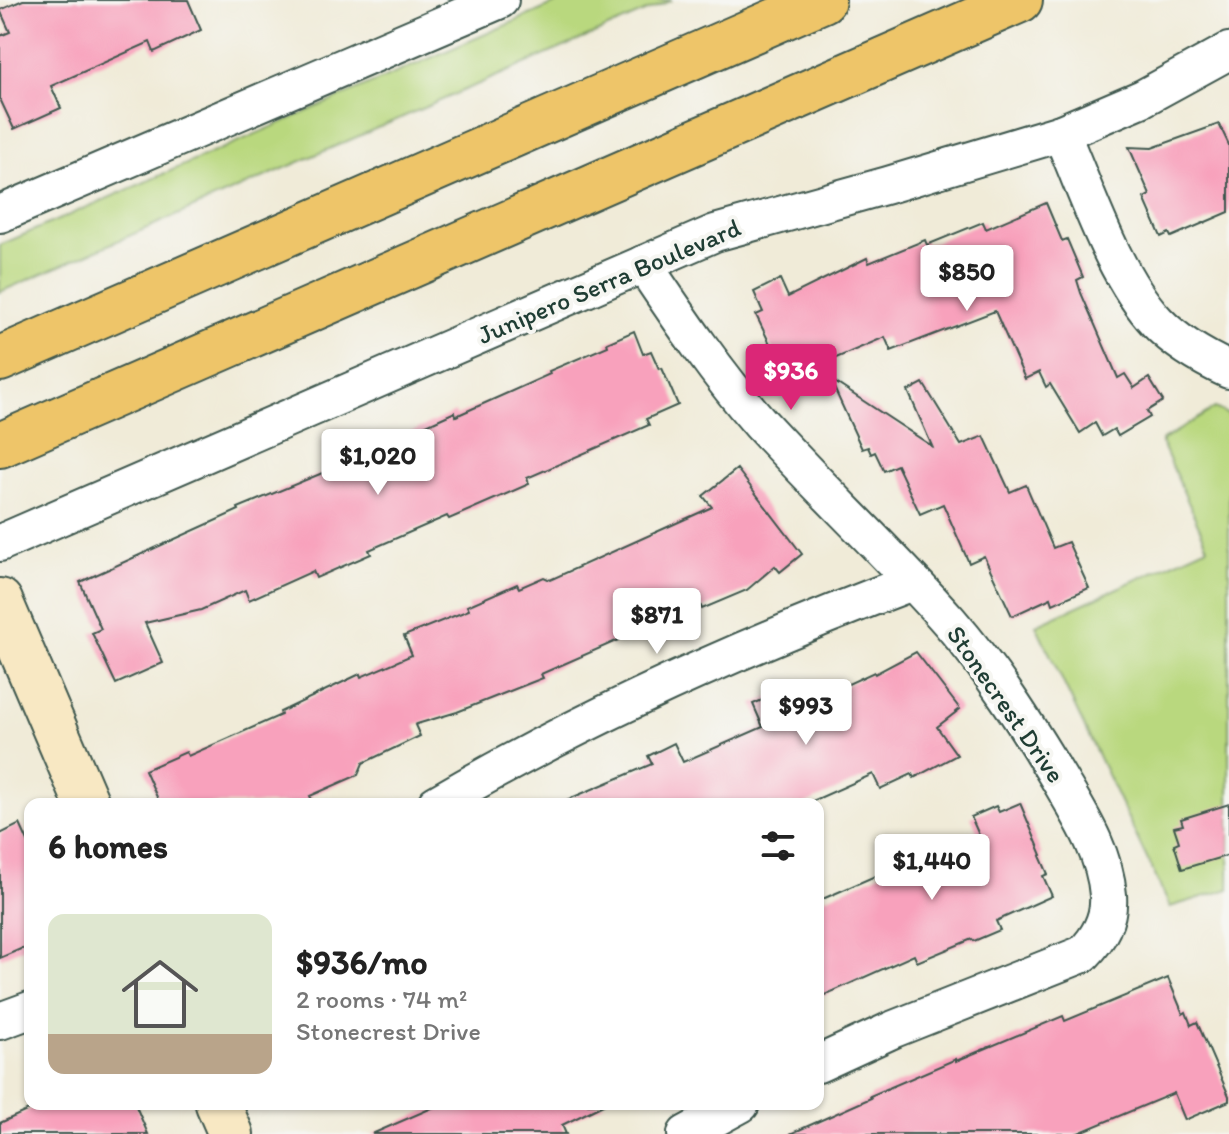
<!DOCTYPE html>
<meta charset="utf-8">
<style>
:root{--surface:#fff;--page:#f6f6f6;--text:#222;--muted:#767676;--line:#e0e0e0;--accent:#db2777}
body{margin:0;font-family:Itim,sans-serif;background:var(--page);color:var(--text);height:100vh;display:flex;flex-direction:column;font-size:30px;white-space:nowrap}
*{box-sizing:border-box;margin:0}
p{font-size:26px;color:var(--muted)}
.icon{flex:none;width:44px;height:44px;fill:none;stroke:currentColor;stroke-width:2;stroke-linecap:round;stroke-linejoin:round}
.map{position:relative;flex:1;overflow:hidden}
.side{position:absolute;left:24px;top:798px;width:800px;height:312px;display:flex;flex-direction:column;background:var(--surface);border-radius:16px;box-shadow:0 2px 6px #0004}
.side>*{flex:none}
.price{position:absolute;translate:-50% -68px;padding:0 18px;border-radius:8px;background:#fff;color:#222;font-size:26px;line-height:52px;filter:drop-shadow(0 2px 4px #0008)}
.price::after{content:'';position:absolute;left:50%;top:48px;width:24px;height:18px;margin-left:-12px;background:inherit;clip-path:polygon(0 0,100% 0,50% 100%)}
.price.current{background:var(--accent);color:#fff}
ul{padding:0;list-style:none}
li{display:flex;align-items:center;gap:24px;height:200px;padding:0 24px}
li+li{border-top:2px solid var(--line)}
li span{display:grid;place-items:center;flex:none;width:224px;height:160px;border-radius:16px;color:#555}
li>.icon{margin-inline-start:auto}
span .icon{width:96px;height:96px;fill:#fffc;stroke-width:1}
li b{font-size:34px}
h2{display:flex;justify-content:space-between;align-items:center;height:96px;padding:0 24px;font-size:34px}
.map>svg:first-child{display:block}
</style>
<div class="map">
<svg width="1229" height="1134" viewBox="0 0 1229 1134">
<rect width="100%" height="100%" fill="#f6f6f2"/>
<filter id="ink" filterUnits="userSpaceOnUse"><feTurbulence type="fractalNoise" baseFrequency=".0125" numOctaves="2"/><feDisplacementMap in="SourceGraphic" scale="16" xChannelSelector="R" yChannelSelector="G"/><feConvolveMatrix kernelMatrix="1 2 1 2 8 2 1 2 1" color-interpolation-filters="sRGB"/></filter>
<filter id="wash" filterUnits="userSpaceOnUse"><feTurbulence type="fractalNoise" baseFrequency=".006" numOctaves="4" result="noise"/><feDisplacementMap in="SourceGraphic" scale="32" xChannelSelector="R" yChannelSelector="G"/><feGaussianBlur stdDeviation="1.8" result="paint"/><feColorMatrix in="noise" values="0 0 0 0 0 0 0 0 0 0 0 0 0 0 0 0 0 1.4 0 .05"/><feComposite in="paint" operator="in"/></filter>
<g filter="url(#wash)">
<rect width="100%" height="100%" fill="#f0ebd8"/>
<!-- green -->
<g fill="#b9d87e" stroke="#6c8a59" stroke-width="2">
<polygon points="564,0 672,0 0,292 0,245"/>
<polygon points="1215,408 1229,415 1229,889 1170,907 1036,625 1208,547 1161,441"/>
</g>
<g id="blocks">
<!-- building -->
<g fill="#f8a1bc">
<polygon points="23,0 188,0 201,30 154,52 150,42 51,86 61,108 14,129 0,99 0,36 10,32 0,10"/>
<polygon points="1219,124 1229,145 1229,212 1171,237 1169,233 1161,237 1144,198 1150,195 1129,147 1152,148"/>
<polygon points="1046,203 1062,241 1067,239 1083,277 1077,280 1081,293 1118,378 1125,374 1134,388 1149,378 1163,401 1147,411 1150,417 1118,436 1114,429 1102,436 1095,423 1080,433 1050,384 1046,387 1039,372 1025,379 995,311 891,351 885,337 787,379 756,315 763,312 754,292 780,279 788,297 867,258 869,263 925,240 927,245 983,222 986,229"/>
<polygon points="634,331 643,354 651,351 659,369 662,368 678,405 646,419 649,425 527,478 529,484 449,519 447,516 369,550 371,554 316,578 313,571 249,600 245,590 201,610 145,623 163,663 116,684 92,633 101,629 80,582 239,510 238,508 366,455 365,453 455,412 456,416 550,374 549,371 608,346 607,343"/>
<polygon points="830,379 932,446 908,391 923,383 961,445 984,436 1010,492 1026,485 1053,548 1068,542 1089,588 1053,604 1051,598 1012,616 984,556 969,563 943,504 920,514 897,465 884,471 875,452 871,454 868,447 862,449"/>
<polygon points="737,469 802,554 780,572 775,566 747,590 702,609 700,604 541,674 543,678 530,683 457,712 417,724 415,725 420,736 363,763 358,775 310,796 314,804 160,804 145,770 186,752 188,756 281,715 280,712 360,674 361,677 412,655 404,636 469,610 467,606 517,584 519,588 544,577 550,580 712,507 703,496"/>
<polygon points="916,652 960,709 937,727 957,755 914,778 912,774 880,789 873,774 806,804 557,804 652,764 648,756 674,743 683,762 763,727 753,704 797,685 805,704 874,672 875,674"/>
<polygon points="1020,803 1042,855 1040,856 1048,874 1043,876 1052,896 996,921 1000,930 974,941 972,939 917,962 914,955 818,998 818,901 891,869 893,874 979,835 971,817 996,806 999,812"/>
<polygon points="1229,804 1229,855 1182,869 1174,844 1179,842 1174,827 1183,825 1181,819"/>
<polygon points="20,824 30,846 30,945 0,958 0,834"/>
<polygon points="1168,978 1183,1014 1186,1012 1191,1025 1197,1022 1229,1096 1229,1101 1185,1120 1174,1093 1076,1134 790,1134 871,1098 870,1096 956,1059 956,1061 1063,1016 1065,1021"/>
<polygon points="42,1104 135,1104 148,1134 0,1134 0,1123"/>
<polygon points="441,1104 605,1104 562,1125 566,1134 372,1134"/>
</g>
</g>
</g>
<g filter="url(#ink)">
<use href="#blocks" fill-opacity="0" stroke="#3e574d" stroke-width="2"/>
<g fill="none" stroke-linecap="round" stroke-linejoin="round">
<defs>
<g id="street">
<path d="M 1061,133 C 1087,192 1113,275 1157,322 C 1177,343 1203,358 1229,370"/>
<polyline points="0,214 500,0"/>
<path d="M 643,264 C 680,319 717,374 761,424 C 822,491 889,553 949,621 C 991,669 1026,724 1059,779 C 1080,815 1105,853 1108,895 C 1110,919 1099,938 1083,954 L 894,1029 L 818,1064"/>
<polyline points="0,543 715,233 888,185 1061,133 1143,98 1229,51"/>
<path d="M 436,804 C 588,715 748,644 912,582"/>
<polyline points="0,1021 30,1010"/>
<polyline points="686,1134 741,1104"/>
</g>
<g id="secondary">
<polyline points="0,601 87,804"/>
<polyline points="218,1104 231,1134"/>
</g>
<g id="primary">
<polyline points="0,359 823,0"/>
<polyline points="0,445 1020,0"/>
</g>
</defs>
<!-- street casing -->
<use href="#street" stroke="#3e574d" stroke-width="40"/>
<!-- secondary casing -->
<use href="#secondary" stroke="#3e574d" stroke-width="48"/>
<!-- primary casing -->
<use href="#primary" stroke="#3e574d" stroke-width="48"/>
<!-- street -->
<use href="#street" stroke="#fff" stroke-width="36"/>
<!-- secondary -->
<use href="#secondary" stroke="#f8e8c3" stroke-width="44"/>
<!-- primary -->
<use href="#primary" stroke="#eec569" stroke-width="44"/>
</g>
</g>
<g text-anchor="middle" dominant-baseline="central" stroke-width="8" stroke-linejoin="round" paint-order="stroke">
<!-- street labels -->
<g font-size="26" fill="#1f3d34" stroke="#f6f6f2">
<text transform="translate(609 281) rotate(-23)">Junipero Serra Boulevard</text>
<text transform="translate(1006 704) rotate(55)">Stonecrest Drive</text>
</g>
</g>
</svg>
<b class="price" style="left:967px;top:313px">$850</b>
<b class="price current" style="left:791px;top:412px">$936</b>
<b class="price" style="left:378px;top:497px">$1,020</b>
<b class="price" style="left:657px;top:656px">$871</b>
<b class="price" style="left:806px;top:747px">$993</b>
<b class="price" style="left:932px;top:902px">$1,440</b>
<section class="side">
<h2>6 homes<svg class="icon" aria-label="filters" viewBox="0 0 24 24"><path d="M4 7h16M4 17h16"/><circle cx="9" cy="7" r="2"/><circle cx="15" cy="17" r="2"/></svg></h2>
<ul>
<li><span style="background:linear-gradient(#dfe7d0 75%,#b9a48a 0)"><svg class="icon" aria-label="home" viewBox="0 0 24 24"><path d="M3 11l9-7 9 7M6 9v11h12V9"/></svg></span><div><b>$936/mo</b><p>2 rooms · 74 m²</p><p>Stonecrest Drive</p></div></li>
</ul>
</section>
</div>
